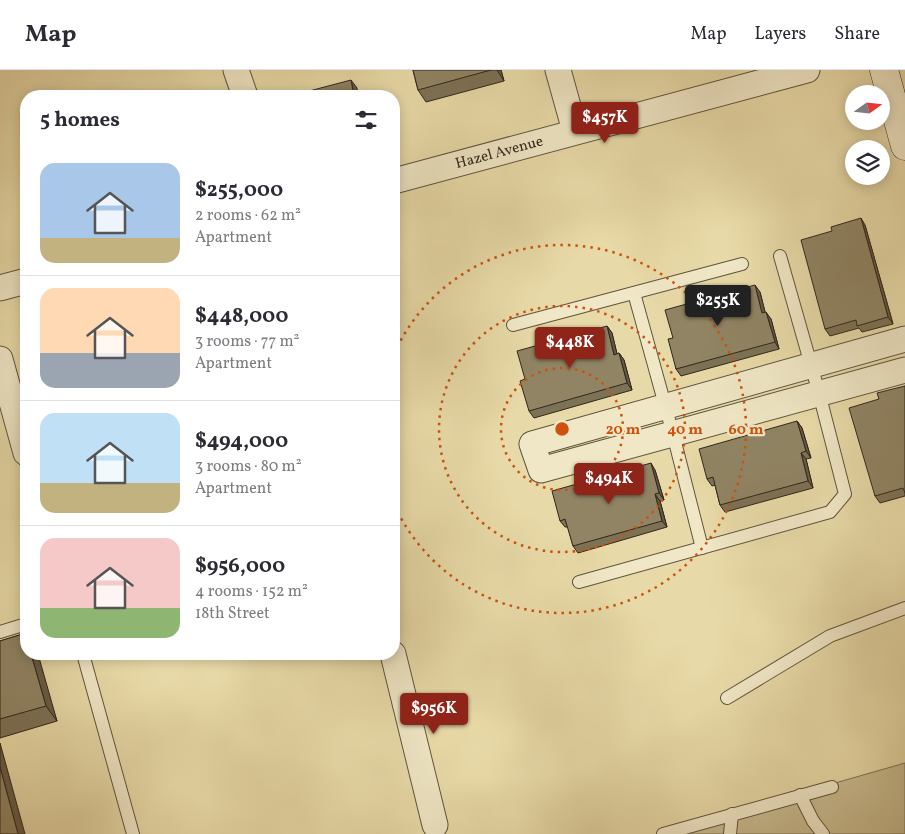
<!DOCTYPE html>
<meta charset="utf-8">
<style>
:root{--surface:#fff;--page:#f2f2f3;--text:#2b2b33;--muted:#7c7c81;--line:#e1e1e2;--accent:#8f2418}
body{margin:0;font-family:Vollkorn,serif;background:var(--page);color:var(--text);height:100vh;display:flex;flex-direction:column;font-size:19px;white-space:nowrap}
*{box-sizing:border-box;margin:0}
p{font-size:16px;color:var(--muted)}
.icon{flex:none;width:28px;height:28px;fill:none;stroke:currentColor;stroke-width:2;stroke-linecap:round;stroke-linejoin:round}
.map{position:relative;flex:1;overflow:hidden}
.sheet{position:absolute;left:20px;top:20px;width:380px;height:570px;display:flex;flex-direction:column;background:var(--surface);border-radius:20px;box-shadow:0 2px 12px #0003}
.sheet>*{flex:none}
.needle{width:32px;rotate:75deg}
.controls{position:absolute;left:845px;top:15px;display:grid;gap:10px}
.controls a{display:grid;place-items:center;width:45px;height:45px;border-radius:50%;background:var(--surface);box-shadow:0 2px 12px #0003;font-size:25px}
.price{position:absolute;translate:-50% -42px;padding:0 11px;border-radius:5px;background:var(--accent);color:#fff;font-size:16px;line-height:32px;filter:drop-shadow(0 1px 2px #0008)}
.price::after{content:'';position:absolute;left:50%;top:30px;width:15px;height:11px;margin-left:-8px;background:inherit;clip-path:polygon(0 0,100% 0,50% 100%)}
.price.current{background:#222;color:#fff}
ul{padding:0;list-style:none}
li{display:flex;align-items:center;gap:15px;height:125px;padding:0 20px}
li+li{border-top:1px solid var(--line)}
li span{display:grid;place-items:center;flex:none;width:140px;height:100px;border-radius:15px;color:#555}
li>.icon{margin-inline-start:auto}
span .icon{width:60px;height:60px;fill:#fffc;stroke-width:1}
li b{font-size:21px}
h2{display:flex;justify-content:space-between;align-items:center;height:60px;padding:0 20px;font-size:21px}
header{display:flex;align-items:center;gap:30px;box-sizing:border-box;height:70px;padding:0 25px;background:var(--surface);border-bottom:1px solid var(--line)}
header strong{font-size:24px}
nav{display:flex;gap:28px;margin-inline-start:auto;font-size:18px}
.map>svg:first-child{display:block}
</style>
<header>
<strong>Map</strong>
<nav><a>Map</a><a>Layers</a><a>Share</a></nav>
</header>
<div class="map">
<svg width="905" height="764" viewBox="0 0 905 764">
<rect width="100%" height="100%" fill="#e8daa8"/>
<filter id="stains"><feTurbulence type="fractalNoise" baseFrequency=".004" numOctaves="4"/><feColorMatrix values="0 0 0 0 .2 0 0 0 0 .09 0 0 0 0 .02 0 0 0 .5 -.17"/></filter>
<radialGradient id="worn" r=".72"><stop offset=".6" stop-color="#630" stop-opacity="0"/><stop offset="1" stop-color="#630" stop-opacity=".3"/></radialGradient>
<!-- green -->
<polygon fill="#c9bc90" stroke="#7d7256" points="905,693 905,764 657,764"/>
<g fill="none" stroke-linecap="round" stroke-linejoin="round">
<defs>
<g id="lane">
<polyline points="634,223 673,364 702,478"/>
<polyline points="513,255 742,194"/>
<polyline points="579,512 830,442 845,424 819,323 780,186"/>
<polyline points="0,562 26,554"/>
<polyline points="83,584 133,764"/>
<polyline points="727,628 830,566 905,538"/>
<polyline points="800,725 813,751 823,764"/>
<polyline points="663,764 832,717"/>
<polyline points="730,764 732,744"/>
</g>
<g id="street">
<polyline points="236,0 245,26"/>
<polyline points="558,0 575,61"/>
<path id="s1" d="M 394,111 L 807,0"/>
<polyline points="0,218 26,211"/>
<polyline points="905,269 532,374 541,400 905,300"/>
<polyline points="0,289 26,383"/>
<polyline points="393,584 435,755"/>
</g>
<polyline id="secondary" points="884,0 905,76"/>
</defs>
<!-- lane casing -->
<use href="#lane" stroke="#5f543e" stroke-width="14"/>
<!-- street casing -->
<use href="#street" stroke="#5f543e" stroke-width="27"/>
<!-- secondary casing -->
<use href="#secondary" stroke="#31271b" stroke-width="29"/>
<!-- lane -->
<use href="#lane" stroke="#f0e7c6" stroke-width="12"/>
<!-- street -->
<use href="#street" stroke="#f0e7c6" stroke-width="25"/>
<!-- secondary -->
<use href="#secondary" stroke="#f0e7c6" stroke-width="28"/>
</g>
<!-- wall -->
<g fill="#7c7256" stroke="#31271b">
<polygon points="413,0 501,0 504,11 426,32 418,20"/>
<polygon points="865,155 893,254 862,262 859,258 830,266 825,259"/>
<polygon points="760,222 765,242 771,249 779,279 681,306 676,299 673,268"/>
<polygon points="607,256 612,263 617,284 619,283 624,290 632,320 534,348 529,341"/>
<polygon points="905,316 905,426 880,433 875,426 879,329"/>
<polygon points="797,351 802,358 811,388 806,389 813,418 725,442 720,435 715,415 712,416 707,409"/>
<polygon points="655,400 664,430 660,431 667,457 578,483 573,476 568,457 565,457 560,451"/>
<polygon points="26,563 57,651 0,668 0,571"/>
</g>
<!-- shaded-wall -->
<g fill="#655c46" stroke="#31271b">
<polygon points="497,0 501,0 504,11"/>
<polygon points="351,10 357,18 358,26 354,26"/>
<polygon points="861,148 865,155 893,254 888,247"/>
<polygon points="755,215 760,222 767,250 762,243"/>
<polygon points="766,242 771,249 779,279 775,272"/>
<polygon points="607,256 612,263 619,292 614,285"/>
<polygon points="619,283 624,290 632,320 627,313"/>
<polygon points="797,351 802,358 811,388 806,381"/>
<polygon points="801,383 806,389 813,418 808,411"/>
<polygon points="651,393 655,400 664,430 659,423"/>
<polygon points="655,424 660,431 667,457 662,451"/>
<polygon points="31,584 38,584 57,651 46,636"/>
<polygon points="0,673 25,764 18,764 0,697"/>
</g>
<!-- building -->
<g fill="#908464" stroke="#31271b">
<polygon points="413,0 491,0 418,20"/>
<polygon points="351,10 354,26 294,26 294,25"/>
<polygon points="861,148 888,247 857,256 856,250 825,259 801,170 832,161 831,157"/>
<polygon points="755,215 762,243 766,242 775,272 676,299 668,269 673,268 665,240"/>
<polygon points="607,256 614,285 619,283 627,313 529,341 520,311 525,309 517,281"/>
<polygon points="905,316 905,423 903,418 875,426 849,338 879,329 877,323"/>
<polygon points="797,351 806,381 801,383 808,411 720,435 713,407 707,409 699,379"/>
<polygon points="651,393 659,423 655,424 662,451 573,476 565,449 560,451 552,421"/>
<polygon points="26,563 26,584 31,584 46,636 0,649 0,571"/>
<polygon points="0,697 18,764 0,764"/>
</g>
<!-- distance rings -->
<g fill="none" stroke="#cd520e" stroke-width="2.5" stroke-dasharray="2.5 5">
<circle cx="562" cy="359" r="61"/>
<circle cx="562" cy="359" r="123"/>
<path d="M394 284A184 184 0 1 1 394 434"/>
</g>
<g text-anchor="middle" dominant-baseline="central" stroke-width="4.5" stroke-linejoin="round" paint-order="stroke">
<!-- street labels -->
<g font-size="15" fill="#31271b" stroke="#f0e7c6">
<text stroke="none"><textPath href="#s1" startOffset="109">Hazel Avenue</textPath></text>
</g>
</g>
<circle cx="562" cy="359" r="8" fill="#cd520e" stroke="#f0e7c6" stroke-width="2.5"/>
<g font-size="15" text-anchor="middle" font-weight="bold" fill="#cd520e" stroke="#f0e7c6" stroke-width="4.5" stroke-linejoin="round" paint-order="stroke">
<text x="623" y="364">20 m</text>
<text x="685" y="364">40 m</text>
<text x="746" y="364">60 m</text>
</g>
<rect width="100%" height="100%" filter="url(#stains)"/>
<rect width="100%" height="100%" fill="url(#worn)"/>
</svg>
<div class="controls">
<a><svg class="needle" viewBox="-14 -14 28 28"><path d="M0-13l5 13h-10z" fill="#e53935"/><path d="M0 13l5-13h-10z" fill="#7c7c81"/></svg></a>
<a><svg class="icon" aria-label="layers" viewBox="0 0 24 24"><path d="M12 4l9 5-9 5-9-5zM3 14l9 5 9-5"/></svg></a>
</div>
<b class="price" style="left:605px;top:74px">$457K</b>
<b class="price current" style="left:718px;top:257px">$255K</b>
<b class="price" style="left:570px;top:299px">$448K</b>
<b class="price" style="left:609px;top:435px">$494K</b>
<b class="price" style="left:434px;top:665px">$956K</b>
<section class="sheet">
<h2>5 homes<svg class="icon" aria-label="filters" viewBox="0 0 24 24"><path d="M4 7h16M4 17h16"/><circle cx="9" cy="7" r="2"/><circle cx="15" cy="17" r="2"/></svg></h2>
<ul>
<li><span style="background:linear-gradient(#a9c7e8 75%,#c2b280 0)"><svg class="icon" aria-label="home" viewBox="0 0 24 24"><path d="M3 11l9-7 9 7M6 9v11h12V9"/></svg></span><div><b>$255,000</b><p>2 rooms · 62 m²</p><p>Apartment</p></div></li>
<li><span style="background:linear-gradient(#ffd9b3 65%,#9aa5b1 0)"><svg class="icon" aria-label="home" viewBox="0 0 24 24"><path d="M3 11l9-7 9 7M6 9v11h12V9"/></svg></span><div><b>$448,000</b><p>3 rooms · 77 m²</p><p>Apartment</p></div></li>
<li><span style="background:linear-gradient(#bfe0f5 70%,#c2b280 0)"><svg class="icon" aria-label="home" viewBox="0 0 24 24"><path d="M3 11l9-7 9 7M6 9v11h12V9"/></svg></span><div><b>$494,000</b><p>3 rooms · 80 m²</p><p>Apartment</p></div></li>
<li><span style="background:linear-gradient(#f6c9c9 70%,#8fb573 0)"><svg class="icon" aria-label="home" viewBox="0 0 24 24"><path d="M3 11l9-7 9 7M6 9v11h12V9"/></svg></span><div><b>$956,000</b><p>4 rooms · 152 m²</p><p>18th Street</p></div></li>
</ul>
</section>
</div>
